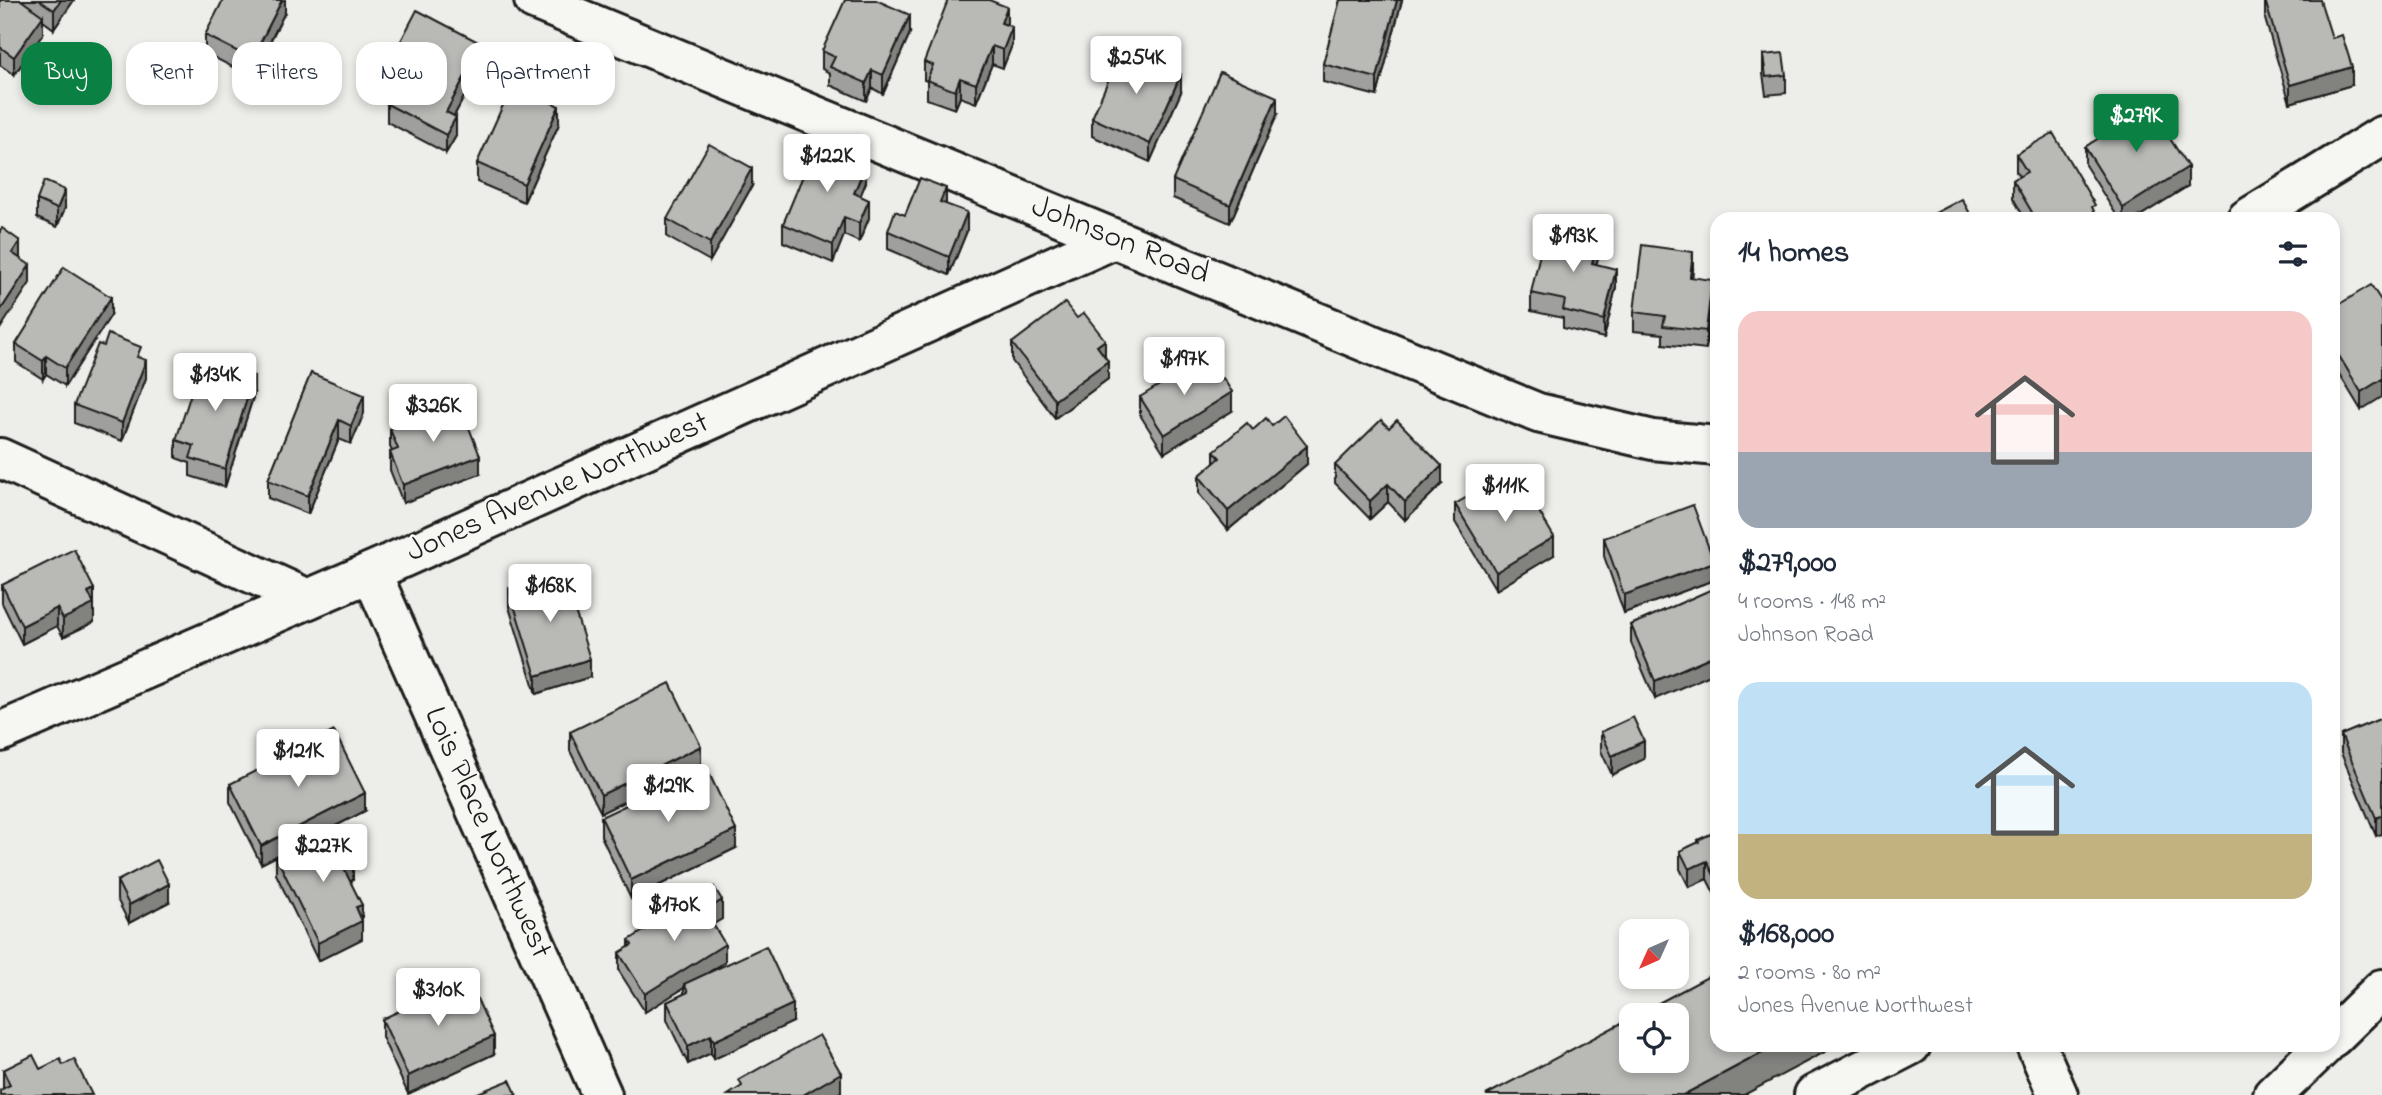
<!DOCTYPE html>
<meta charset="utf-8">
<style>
:root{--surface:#fff;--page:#f2f2f3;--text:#1f2937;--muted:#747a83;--accent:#0b8043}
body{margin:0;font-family:"Indie Flower",sans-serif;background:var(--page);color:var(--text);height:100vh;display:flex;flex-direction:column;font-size:26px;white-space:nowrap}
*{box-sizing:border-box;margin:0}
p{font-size:23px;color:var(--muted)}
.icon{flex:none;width:38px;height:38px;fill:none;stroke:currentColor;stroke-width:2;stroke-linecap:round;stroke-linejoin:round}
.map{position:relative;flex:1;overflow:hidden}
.side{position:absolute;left:1710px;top:212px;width:630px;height:840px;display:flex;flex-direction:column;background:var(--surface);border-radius:21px;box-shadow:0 4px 10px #0003}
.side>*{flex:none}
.banner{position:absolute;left:21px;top:42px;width:665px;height:63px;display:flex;gap:14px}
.needle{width:46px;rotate:225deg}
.buttons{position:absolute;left:1619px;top:919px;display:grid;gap:14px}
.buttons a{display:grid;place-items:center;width:70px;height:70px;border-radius:14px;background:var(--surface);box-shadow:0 4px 10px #0003;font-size:35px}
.price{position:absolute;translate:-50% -60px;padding:0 16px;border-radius:7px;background:#fff;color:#222;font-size:23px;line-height:46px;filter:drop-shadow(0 2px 4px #0008)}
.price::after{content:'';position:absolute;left:50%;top:42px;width:21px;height:16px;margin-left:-10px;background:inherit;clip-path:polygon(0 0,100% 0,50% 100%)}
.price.current{background:var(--accent);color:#fff}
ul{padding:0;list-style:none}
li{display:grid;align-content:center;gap:14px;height:371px;padding:0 28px}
li span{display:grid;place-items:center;height:217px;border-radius:21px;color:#555}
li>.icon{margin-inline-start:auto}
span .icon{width:126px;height:126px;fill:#fffc;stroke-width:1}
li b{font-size:30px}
h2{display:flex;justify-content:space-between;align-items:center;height:84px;padding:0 28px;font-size:30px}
.chip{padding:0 24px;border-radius:21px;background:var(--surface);box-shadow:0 4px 10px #0003;font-size:24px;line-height:63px}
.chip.current{background:var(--accent);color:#fff}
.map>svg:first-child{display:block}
</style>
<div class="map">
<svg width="2382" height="1095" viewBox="0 0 2382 1095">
<rect width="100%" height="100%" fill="#edede9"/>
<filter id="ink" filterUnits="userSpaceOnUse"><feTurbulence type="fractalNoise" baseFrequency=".0143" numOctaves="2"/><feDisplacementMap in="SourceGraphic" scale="14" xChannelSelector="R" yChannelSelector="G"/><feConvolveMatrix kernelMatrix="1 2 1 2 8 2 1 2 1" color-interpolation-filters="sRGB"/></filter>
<g filter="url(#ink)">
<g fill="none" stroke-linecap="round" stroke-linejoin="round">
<defs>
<g id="minor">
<polyline points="534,0 1538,413 1653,440 1717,446"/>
<polyline points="2247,219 2382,136"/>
<polyline points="0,458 308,599"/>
<polyline points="371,572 602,1095"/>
<polyline points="0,732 371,572 1114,239"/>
<polyline points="2333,1037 2382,989"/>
<polyline points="2036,1045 2058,1095"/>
<polyline points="1814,1095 1911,1045"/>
<polyline points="2273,1095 2325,1045"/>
</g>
</defs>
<!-- minor casing -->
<use href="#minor" stroke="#1c1c1c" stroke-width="44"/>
<!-- minor -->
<use href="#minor" stroke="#f6f6f2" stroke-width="38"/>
</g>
<!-- wall -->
<g fill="#9f9f9d" stroke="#1c1c1c" stroke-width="2">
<polygon points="0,0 74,0 54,29 43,21 43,34 14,75 0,65"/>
<polygon points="285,0 285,12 252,77 205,53 205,35"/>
<polygon points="1340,0 1402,0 1377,96 1323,82 1323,64"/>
<polygon points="2265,0 2352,85 2290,103 2265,19"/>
<polygon points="1007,26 1012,45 1003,68 992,64 976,103 960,97 955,109 927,99 927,81 924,80 924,62"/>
<polygon points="910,33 883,94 872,88 866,101 830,85 830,73 822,69 822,51"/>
<polygon points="1763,55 1786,75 1786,93 1766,95 1763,74"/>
<polygon points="482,63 454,116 456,136 446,153 387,122 387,104 389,102 381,98 381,79"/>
<polygon points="1181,92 1150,162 1092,136 1092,118"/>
<polygon points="2115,114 2188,186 2135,219 2119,219 2085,165 2085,147 2115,128"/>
<polygon points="1277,115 1230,223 1173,198 1173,180"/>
<polygon points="559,124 524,202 477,182 477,163"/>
<polygon points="825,148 844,154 866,182 860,196 869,218 859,242 844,235 833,263 783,242 783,224"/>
<polygon points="2016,154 2095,213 2098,219 2025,219 2013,198 2013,180 2019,176 2016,172"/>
<polygon points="752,186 710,261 667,237 667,219"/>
<polygon points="37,200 65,208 57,227 37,218"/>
<polygon points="946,204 967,231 949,275 888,249 888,231 905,215"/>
<polygon points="1598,258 1596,264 1616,287 1604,338 1563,328 1563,318 1531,311 1531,293"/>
<polygon points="1693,270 1692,277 1712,298 1706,349 1663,344 1663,334 1634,331 1634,312"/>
<polygon points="2382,302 2361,410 2333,364 2333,308"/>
<polygon points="111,315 65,386 46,374 43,379 16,362 16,344"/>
<polygon points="1012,343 1105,356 1108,379 1055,418 1012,361"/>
<polygon points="141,358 146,378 122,441 74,423 74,405"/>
<polygon points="311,373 364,413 351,444 339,439 308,514 268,498 268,480"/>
<polygon points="254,394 225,487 190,476 190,463 176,458 176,440"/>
<polygon points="1140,397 1232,411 1164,453 1140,415"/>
<polygon points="390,429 480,474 403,503 390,470 390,452 392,451 390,447"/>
<polygon points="1253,430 1307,464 1228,530 1199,494 1199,476 1214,463 1214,451"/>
<polygon points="1335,465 1442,484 1405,520 1388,502 1370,519 1335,483"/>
<polygon points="1483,501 1554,555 1496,590 1455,522 1455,504"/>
<polygon points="1604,538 1714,580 1624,613 1604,556"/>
<polygon points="2,585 94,589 94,622 63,637 57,626 22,644 2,603"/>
<polygon points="1717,587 1655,699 1631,643 1631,625"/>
<polygon points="509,589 590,677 536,694 509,607"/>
<polygon points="2382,718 2376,836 2341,753 2341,735"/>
<polygon points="570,732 701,764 601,813 570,751"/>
<polygon points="1601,732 1644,759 1612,775 1601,751"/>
<polygon points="1717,732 1717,754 1715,751 1715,733"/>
<polygon points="230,784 365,811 291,849 353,880 351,882 362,920 362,939 318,961 276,874 276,856 261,864 230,802"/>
<polygon points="601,817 736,848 631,899 601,836"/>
<polygon points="1717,831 1717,899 1707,879 1689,887 1680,869 1680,851 1698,843 1698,840"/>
<polygon points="117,881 169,902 129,923 117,899"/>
<polygon points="722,919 713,924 725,962 706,974 793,1022 714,1059 711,1053 688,1064 667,1020 667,1002 684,994 684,988 645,1012 619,971 619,953 629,947 629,940"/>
<polygon points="382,1019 494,1054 408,1094 382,1037"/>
<polygon points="63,1065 3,1089 3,1070 40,1069"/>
</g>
<!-- shaded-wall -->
<g fill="#82827f" stroke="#1c1c1c" stroke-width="2">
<polygon points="61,0 74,0 54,29 54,10"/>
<polygon points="282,0 285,0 285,12 252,77 252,59"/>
<polygon points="1397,0 1402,0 1377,96 1377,78"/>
<polygon points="1007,7 1007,25 1001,23"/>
<polygon points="910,15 910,33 883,94 883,75"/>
<polygon points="43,16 43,34 14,75 14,57"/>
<polygon points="1012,27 1012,45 1003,68 1003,50"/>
<polygon points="482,44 482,63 446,131 446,112"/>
<polygon points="992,46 992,64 976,103 976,84"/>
<polygon points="2352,67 2352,85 2290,103 2290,85"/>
<polygon points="872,70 872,88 866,101 866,83"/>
<polygon points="1181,74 1181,92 1150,162 1150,144"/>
<polygon points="960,78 960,97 955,109 955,91"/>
<polygon points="1277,97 1277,115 1230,223 1230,205"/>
<polygon points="559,106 559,124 524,202 524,184"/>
<polygon points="456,117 456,136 446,153 446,135"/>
<polygon points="844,142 844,160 840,152"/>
<polygon points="866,164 866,182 854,212 854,193"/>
<polygon points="2188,167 2188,186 2135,219 2123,219 2123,208"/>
<polygon points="752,168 752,186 710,261 710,243"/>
<polygon points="946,188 946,206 940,202"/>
<polygon points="65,190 65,208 57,227 57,209"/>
<polygon points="869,200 869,218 859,242 859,223"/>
<polygon points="967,212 967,231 949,275 949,257"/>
<polygon points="844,217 844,235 833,263 833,245"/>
<polygon points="1598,240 1598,258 1592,282 1592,263"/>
<polygon points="20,241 20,259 12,253"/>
<polygon points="1693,252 1693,270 1690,295 1690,277"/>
<polygon points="30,265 30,283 0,329 0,311"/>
<polygon points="1616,269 1616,287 1604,338 1604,320"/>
<polygon points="1712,280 1712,298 1706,349 1706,331"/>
<polygon points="111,297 111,315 65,386 65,368"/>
<polygon points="1105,340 1105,359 1097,346"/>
<polygon points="46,356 46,374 43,379 43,361"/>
<polygon points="146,360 146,378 122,441 122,423"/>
<polygon points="1108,361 1108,379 1055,418 1055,400"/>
<polygon points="254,376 254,394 225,487 225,469"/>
<polygon points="2382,379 2382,397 2361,410 2361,392"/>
<polygon points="1232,392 1232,411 1164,453 1164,435"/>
<polygon points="364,395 364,413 351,444 351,426"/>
<polygon points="339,420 339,439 308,514 308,496"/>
<polygon points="1307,446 1307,464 1228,530 1228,511"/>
<polygon points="480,456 480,474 403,503 403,485"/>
<polygon points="1442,466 1442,484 1405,520 1405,502"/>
<polygon points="1388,484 1388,502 1370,519 1370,501"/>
<polygon points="1554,537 1554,555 1496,590 1496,572"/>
<polygon points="1714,562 1714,580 1624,613 1624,595"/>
<polygon points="94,589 94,622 63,637 63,619 88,592"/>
<polygon points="57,608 57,626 22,644 22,626"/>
<polygon points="1717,654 1717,672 1655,699 1655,681"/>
<polygon points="590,659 590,677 536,694 536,676"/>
<polygon points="1644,741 1644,759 1612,775 1612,756"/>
<polygon points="701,746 701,764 601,813 601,795"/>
<polygon points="365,793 365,811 261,864 261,846"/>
<polygon points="2382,815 2382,834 2376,836 2376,818"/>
<polygon points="736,830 736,848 631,899 631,880"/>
<polygon points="1707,861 1707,879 1689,887 1689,869"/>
<polygon points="353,862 353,880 343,885 343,867"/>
<polygon points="169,884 169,902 129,923 129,905"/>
<polygon points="722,900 722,919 705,929 705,911"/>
<polygon points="362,905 362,939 318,961 318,943 356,907"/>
<polygon points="725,944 725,962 685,987 684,984 684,988 645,1012 645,994"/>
<polygon points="793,1004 793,1022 714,1059 714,1041"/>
<polygon points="711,1035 711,1053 688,1064 688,1046"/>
<polygon points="494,1036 494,1054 408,1094 408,1076"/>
<polygon points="1777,1045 1838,1045 1744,1095 1683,1095"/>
<polygon points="841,1073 841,1092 835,1095 803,1095"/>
</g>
<!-- building -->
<g fill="#b9b9b6" stroke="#1c1c1c" stroke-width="2">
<polygon points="0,0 21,0 43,16 14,57 0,47"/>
<polygon points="39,0 61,0 54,10"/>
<polygon points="223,0 282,0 252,59 205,35"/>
<polygon points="845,0 876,0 910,15 883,75 872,70 866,83 830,67 835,57 822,51"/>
<polygon points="948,0 989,0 1007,7 1001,23 1012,27 1003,50 992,46 976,84 960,78 955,91 927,80 933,65 924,62"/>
<polygon points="1340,0 1397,0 1377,78 1323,64"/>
<polygon points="2265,0 2320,0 2332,38 2342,35 2352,67 2290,85"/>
<polygon points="417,10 482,44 446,112 456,117 446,135 387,104 396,88 381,79"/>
<polygon points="1122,48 1181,74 1150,144 1092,118"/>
<polygon points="1783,53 1786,75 1766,77 1763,55"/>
<polygon points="1220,72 1277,97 1230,205 1173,180"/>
<polygon points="512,85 559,106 524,184 477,163"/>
<polygon points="2143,96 2188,167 2123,208 2085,147 2121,124 2115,114"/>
<polygon points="2053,133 2095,205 2092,207 2098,219 2036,219 2013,180 2027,172 2016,154"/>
<polygon points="830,137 844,142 840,152 866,164 854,193 869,200 859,223 844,217 833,245 783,224 816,144 825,148"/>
<polygon points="709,144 752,168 710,243 667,219"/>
<polygon points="920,178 946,188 940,202 967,212 949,257 888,231 895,211 905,215"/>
<polygon points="44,181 65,190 57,209 37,200"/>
<polygon points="1962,199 1973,219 1924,219"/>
<polygon points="1546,227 1598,240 1592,263 1616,269 1604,320 1563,310 1565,300 1531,293"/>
<polygon points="2,228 20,241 12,253 30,265 0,311 0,230"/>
<polygon points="1642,245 1693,252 1690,277 1712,280 1706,331 1663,326 1665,316 1634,312"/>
<polygon points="64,267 111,297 65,368 46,356 43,361 16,344"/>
<polygon points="2371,285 2382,302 2382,379 2361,392 2333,346 2333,308"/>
<polygon points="1065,303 1077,318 1084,313 1105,340 1097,346 1108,361 1055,400 1012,343"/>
<polygon points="108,334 141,347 137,357 146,360 122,423 74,405 98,344 104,346"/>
<polygon points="202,359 254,376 225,469 190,458 194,446 176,440"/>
<polygon points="1200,360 1215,383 1223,378 1232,392 1164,435 1140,397"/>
<polygon points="311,373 364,395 351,426 339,420 308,496 268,480"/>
<polygon points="459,402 480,456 403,485 390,452 398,449 390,429"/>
<polygon points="1284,416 1307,446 1228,511 1199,476 1220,458 1214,451 1247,423 1253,430 1266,418 1272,426"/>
<polygon points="1381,420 1389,428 1397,420 1442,466 1405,502 1388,484 1370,501 1335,465"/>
<polygon points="1519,478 1554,537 1496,572 1455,504 1478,491 1483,501"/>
<polygon points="1693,505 1714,562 1624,595 1604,538"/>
<polygon points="74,549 94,589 88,592 94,604 63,619 57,608 22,626 2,585"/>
<polygon points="563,572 590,659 536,676 509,589"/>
<polygon points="1717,587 1717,654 1655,681 1631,625"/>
<polygon points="670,683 701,746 601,795 570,732"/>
<polygon points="1633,717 1644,741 1612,756 1601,732"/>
<polygon points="2382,718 2382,815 2376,818 2341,735"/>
<polygon points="334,731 365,793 261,846 230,784"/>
<polygon points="706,767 736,830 631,880 601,817"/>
<polygon points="337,827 353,862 343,867 362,905 356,907 362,921 318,943 276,856"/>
<polygon points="1717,831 1717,881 1707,861 1689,869 1680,851 1699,842 1698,840"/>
<polygon points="157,860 169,884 129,905 117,881"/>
<polygon points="714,887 722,900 705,911 725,944 645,994 619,953 632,945 629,940"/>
<polygon points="766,946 793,1004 714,1041 711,1035 688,1046 667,1002 688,992 684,984"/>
<polygon points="1717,972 1717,1045 1777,1045 1683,1095 1486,1095 1631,1018 1631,1060 1676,1060 1676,1015 1636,1015"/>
<polygon points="468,979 494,1036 408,1076 382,1019"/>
<polygon points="819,1035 841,1073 803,1095 728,1095 742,1086 739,1080"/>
<polygon points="33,1055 40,1069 60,1059 63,1065 74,1059 92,1095 0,1095 0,1090 10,1085 3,1070"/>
<polygon points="510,1080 517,1095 473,1095"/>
</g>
</g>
<g text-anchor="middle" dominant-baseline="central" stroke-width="5" stroke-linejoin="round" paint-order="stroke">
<!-- street labels -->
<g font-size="32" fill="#1c1c1c" stroke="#f6f6f2">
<text transform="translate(1120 241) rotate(22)">Johnson Road</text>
<text transform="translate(558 488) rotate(-24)">Jones Avenue Northwest</text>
<text transform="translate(487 833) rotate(66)">Lois Place Northwest</text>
</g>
</g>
</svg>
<div class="buttons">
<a><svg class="needle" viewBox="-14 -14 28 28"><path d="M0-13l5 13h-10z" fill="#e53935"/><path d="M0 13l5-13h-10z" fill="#747a83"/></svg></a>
<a><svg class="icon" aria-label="locate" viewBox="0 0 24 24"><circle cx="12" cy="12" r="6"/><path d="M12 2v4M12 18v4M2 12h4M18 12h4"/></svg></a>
</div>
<b class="price" style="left:1136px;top:96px">$254K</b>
<b class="price current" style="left:2136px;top:154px">$279K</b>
<b class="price" style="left:827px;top:194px">$122K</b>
<b class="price" style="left:1573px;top:274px">$193K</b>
<b class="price" style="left:1184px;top:397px">$197K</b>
<b class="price" style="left:215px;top:413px">$134K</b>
<b class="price" style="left:433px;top:444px">$326K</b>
<b class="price" style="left:1505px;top:524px">$111K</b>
<b class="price" style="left:550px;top:624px">$168K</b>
<b class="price" style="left:298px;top:789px">$121K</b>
<b class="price" style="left:668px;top:824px">$129K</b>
<b class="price" style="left:323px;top:884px">$227K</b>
<b class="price" style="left:674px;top:943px">$170K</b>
<b class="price" style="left:438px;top:1028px">$310K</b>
<div class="banner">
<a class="chip current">Buy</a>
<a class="chip">Rent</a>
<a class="chip">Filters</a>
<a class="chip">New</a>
<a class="chip">Apartment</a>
</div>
<section class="side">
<h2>14 homes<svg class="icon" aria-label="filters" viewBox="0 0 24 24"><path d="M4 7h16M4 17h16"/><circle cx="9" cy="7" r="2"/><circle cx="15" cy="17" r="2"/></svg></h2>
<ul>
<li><span style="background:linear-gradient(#f6c9c9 65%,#9aa5b1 0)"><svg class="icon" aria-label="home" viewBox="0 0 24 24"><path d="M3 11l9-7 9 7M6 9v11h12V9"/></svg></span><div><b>$279,000</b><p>4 rooms · 148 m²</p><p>Johnson Road</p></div></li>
<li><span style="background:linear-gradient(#bfe0f5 70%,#c2b280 0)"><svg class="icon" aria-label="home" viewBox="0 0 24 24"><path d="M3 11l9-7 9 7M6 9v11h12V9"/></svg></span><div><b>$168,000</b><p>2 rooms · 80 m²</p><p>Jones Avenue Northwest</p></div></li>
</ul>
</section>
</div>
